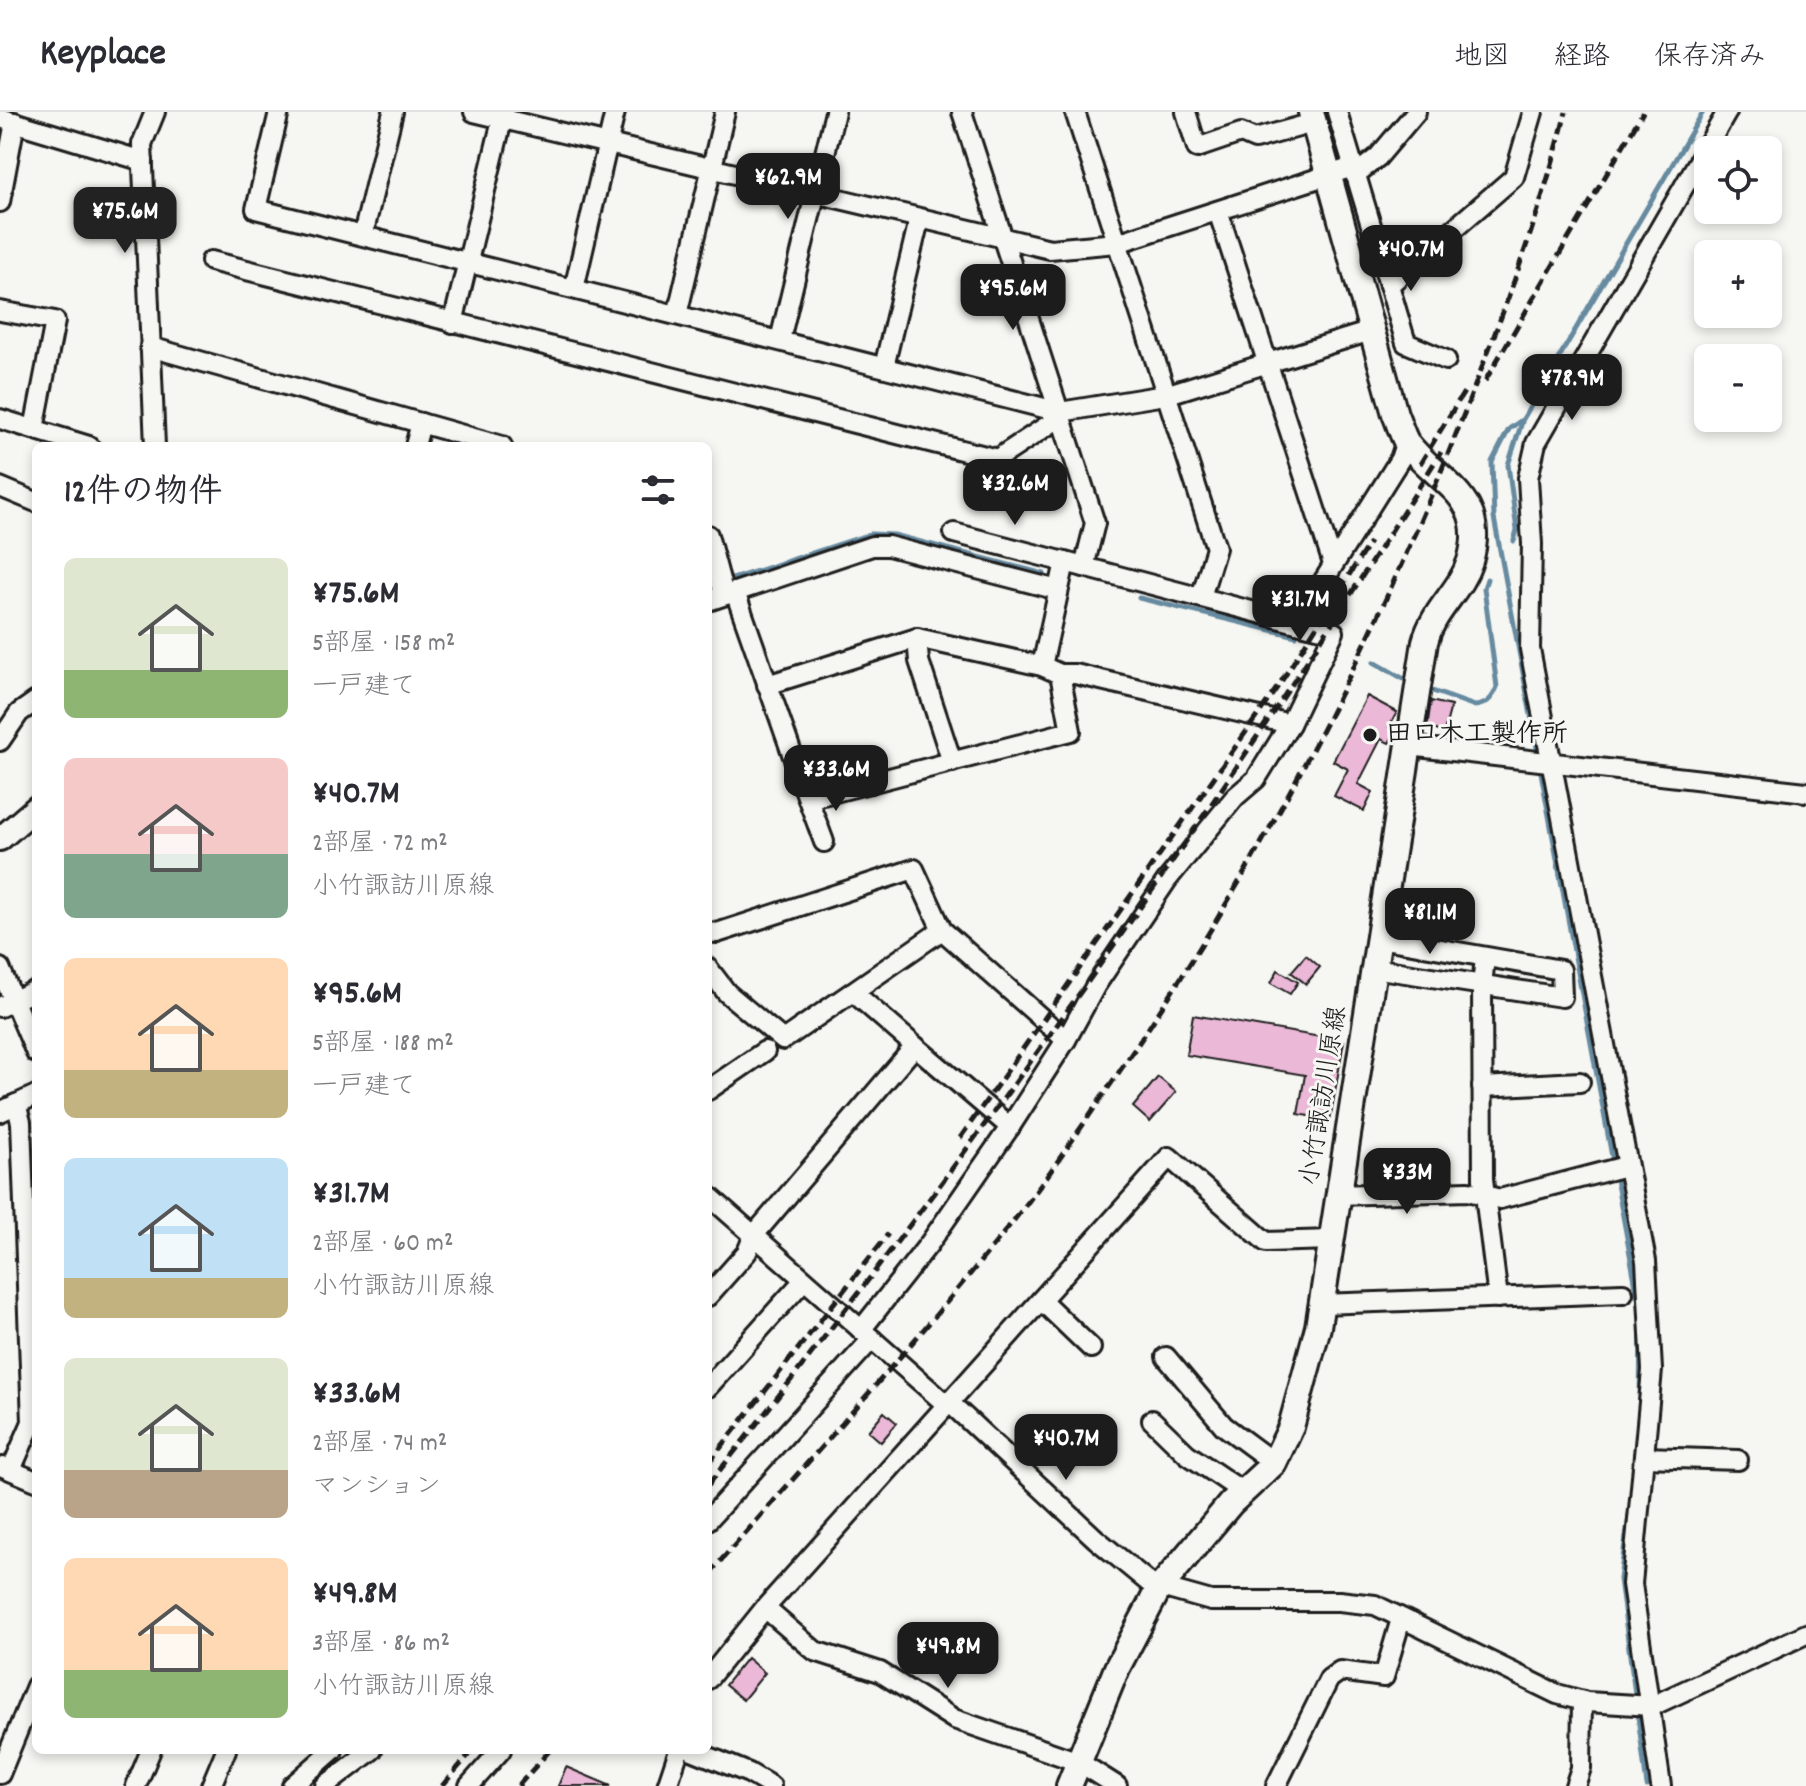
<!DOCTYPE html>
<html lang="ja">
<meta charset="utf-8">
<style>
:root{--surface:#fff;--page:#f7f7f7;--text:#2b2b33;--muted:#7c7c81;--line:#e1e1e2;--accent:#1c1c1c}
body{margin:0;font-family:Dekko,"Klee One",sans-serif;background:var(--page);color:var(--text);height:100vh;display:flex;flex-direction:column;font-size:30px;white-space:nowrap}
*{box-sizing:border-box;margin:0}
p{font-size:26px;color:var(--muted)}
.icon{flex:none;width:44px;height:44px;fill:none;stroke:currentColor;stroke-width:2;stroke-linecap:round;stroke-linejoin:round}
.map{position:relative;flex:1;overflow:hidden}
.details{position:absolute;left:32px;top:330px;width:680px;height:1312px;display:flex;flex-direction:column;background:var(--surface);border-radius:12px;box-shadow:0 4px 12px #0003}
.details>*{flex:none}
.fabs{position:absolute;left:1694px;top:24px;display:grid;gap:16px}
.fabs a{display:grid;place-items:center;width:88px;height:88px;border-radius:12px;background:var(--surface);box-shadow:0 4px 12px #0003;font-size:40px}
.price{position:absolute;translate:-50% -68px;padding:0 18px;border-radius:16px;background:var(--accent);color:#fff;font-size:26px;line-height:52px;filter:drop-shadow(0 2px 4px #0008)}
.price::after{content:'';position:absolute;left:50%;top:48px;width:24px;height:18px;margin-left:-12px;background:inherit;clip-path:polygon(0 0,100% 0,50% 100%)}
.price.active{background:#222;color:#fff}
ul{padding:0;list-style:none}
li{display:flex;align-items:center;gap:24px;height:200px;padding:0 32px}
li span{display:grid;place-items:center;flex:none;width:224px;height:160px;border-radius:12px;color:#555}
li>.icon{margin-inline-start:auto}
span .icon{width:96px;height:96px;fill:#fffc;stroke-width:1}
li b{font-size:34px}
h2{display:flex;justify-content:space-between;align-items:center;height:96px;padding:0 32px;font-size:34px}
header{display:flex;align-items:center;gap:48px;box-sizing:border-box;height:112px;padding:0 40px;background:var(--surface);border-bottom:2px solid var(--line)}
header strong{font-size:38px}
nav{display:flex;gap:44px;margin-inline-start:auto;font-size:28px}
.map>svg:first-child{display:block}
</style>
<header>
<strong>Keyplace</strong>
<nav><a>地図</a><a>経路</a><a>保存済み</a></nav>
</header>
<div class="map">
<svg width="1806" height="1674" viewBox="0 0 1806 1674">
<rect width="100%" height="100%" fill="#f6f6f2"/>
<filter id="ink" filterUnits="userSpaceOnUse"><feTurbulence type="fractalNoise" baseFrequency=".0125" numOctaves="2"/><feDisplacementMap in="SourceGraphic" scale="16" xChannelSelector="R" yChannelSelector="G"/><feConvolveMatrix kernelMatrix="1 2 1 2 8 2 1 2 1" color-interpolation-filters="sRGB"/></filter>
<g filter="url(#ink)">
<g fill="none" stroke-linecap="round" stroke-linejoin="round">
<!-- stream -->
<g stroke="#668aa0" stroke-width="5">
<polyline points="1514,429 1517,418 1508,353 1522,310"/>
<polyline points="708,475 871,422 894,423 1044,462"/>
<polyline points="1139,486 1296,524"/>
<polyline points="1374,550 1411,571"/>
<path d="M 1424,576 L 1475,594 C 1487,593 1493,586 1497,575 L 1484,476 L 1487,467"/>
<polyline points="1539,646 1494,406 1492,350 1509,317 1523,307 1703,0"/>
<polyline points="1540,655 1640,1196"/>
<polyline points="1640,1296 1641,1206"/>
<polyline points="1632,1382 1620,1467 1647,1674"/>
</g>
</g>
<!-- building -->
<g fill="#ebb8d7" stroke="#1c1c1c" stroke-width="2">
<polygon points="1367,584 1397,600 1389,615 1396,619 1389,631 1381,627 1358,672 1373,680 1364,699 1334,684 1348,657 1333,649"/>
<polygon points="1431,589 1451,594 1444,620 1427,616"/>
<polygon points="1306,843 1320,855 1306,872 1291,860"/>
<polygon points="1278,858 1298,870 1290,882 1271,871"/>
<polygon points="1193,903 1344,929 1330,1008 1298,1002 1305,963 1186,943"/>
<polygon points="1158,965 1176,980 1150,1010 1133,995"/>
<polygon points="884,1300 897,1311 881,1330 868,1319"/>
<polygon points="747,1546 765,1561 743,1588 725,1573"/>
<polygon points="566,1655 611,1674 558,1674"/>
</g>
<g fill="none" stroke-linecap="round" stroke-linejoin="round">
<defs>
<g id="minor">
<polyline points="279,0 256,97 1060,300 1165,283 1371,219"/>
<polyline points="474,0 1050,137 1117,131 1353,55"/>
<polyline points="962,0 1095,411 1084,455"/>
<polyline points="1075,0 1216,436 1201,485"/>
<polyline points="1186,0 1197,36 1241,21 1255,27 1313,11"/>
<polyline points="1337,0 1389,173 1514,65 1533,0"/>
<polyline points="0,6 143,49"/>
<polyline points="1355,63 1378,45 1416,0"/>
<polyline points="0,90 15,10"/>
<polyline points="1218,99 1333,452"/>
<polyline points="363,123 393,0"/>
<polyline points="211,149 997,347 1053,310 1060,300"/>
<polyline points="1389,173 1406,231 1446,248"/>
<polyline points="574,177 615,0"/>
<polyline points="0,199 55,209 34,317"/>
<polyline points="677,203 725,0"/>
<polyline points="453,211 504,0"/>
<polyline points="780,228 835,0"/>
<polyline points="150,235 502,334"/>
<polyline points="884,255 919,108"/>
<polyline points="0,307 89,334"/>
<polyline points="155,334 142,32 155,0"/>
<polyline points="415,334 421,311"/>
<polyline points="0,375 36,390"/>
<polyline points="954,421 1065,450"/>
<polyline points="708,423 724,483"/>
<polyline points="735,480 808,687 1071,619 1060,562 1042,554 917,526 767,573"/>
<polyline points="708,489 872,434 888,434 1058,478"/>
<polyline points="917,526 919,549 952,650"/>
<polyline points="1042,554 1065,450 1297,511 1400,347 1406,329"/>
<polyline points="1060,562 1075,562 1290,612"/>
<polyline points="0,629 19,601 36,589"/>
<polyline points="1409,634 1806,680"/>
<polyline points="808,687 824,730"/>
<polyline points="708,820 717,821 914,757 942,818"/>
<polyline points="1485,846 1482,873 1483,1067 1498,1186"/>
<polyline points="0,856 36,941"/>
<polyline points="708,856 727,881 783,928 942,818 1066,928 1010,1015 915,934 754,1123 747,1140 708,1184"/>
<polyline points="1373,856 1562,885 1561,858 1378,826"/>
<polyline points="853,880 915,934"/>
<polyline points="0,895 36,878"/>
<polyline points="1066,928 1096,873 1167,768 1235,685 1256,667 1290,612 1334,520 1297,511"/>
<polyline points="1482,975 1580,970"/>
<polyline points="708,978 765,939"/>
<polyline points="0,1000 36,983"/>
<polyline points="708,1083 947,1293"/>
<polyline points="1337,1083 1468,1079 1500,1087 1626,1054"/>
<polyline points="1041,1188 1091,1236"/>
<polyline points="1321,1192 1623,1181"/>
<polyline points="861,1218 929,1132 1010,1015"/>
<polyline points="1166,1245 1224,1314 1274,1351"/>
<polyline points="708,1275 804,1168"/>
<polyline points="950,1291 1096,1427 1158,1478"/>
<polyline points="1152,1308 1187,1342 1243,1380"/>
<polyline points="1644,1345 1738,1348"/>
<polyline points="3,1355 36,1369"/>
<polyline points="11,1358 32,1310 21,1010 16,992"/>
<polyline points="708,1408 872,1227"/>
<polyline points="1161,1475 1211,1489 1339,1489 1375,1493 1557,1582 1587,1590 1652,1594 1806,1522"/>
<polyline points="765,1496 815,1539 880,1560 954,1607 1079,1650 1117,1674"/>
<polyline points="708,1567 765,1496 1169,1045 1266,1130 1332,1128"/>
<polyline points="692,1638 749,1661 771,1674"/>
<polyline points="0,1662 36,1574"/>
<polyline points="136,1674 151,1638"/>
<polyline points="211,1674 226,1638"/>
<polyline points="292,1674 333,1638"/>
<polyline points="325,1674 372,1638"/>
<polyline points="469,1674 501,1638"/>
<polyline points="667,1674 679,1638"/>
<polyline points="1276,1674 1329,1567 1340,1559 1384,1565 1401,1507"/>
<polyline points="1575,1674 1581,1656 1582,1589"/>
<polyline points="1661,1674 1632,1472 1652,1258 1646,1149 1530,537 1532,432 1528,366 1536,331 1727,0"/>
</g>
<polyline id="tertiary" points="0,727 36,696"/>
<path id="secondary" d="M 1069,1674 L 1117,1556 L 1158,1478 L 1231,1391 L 1274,1351 L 1291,1315 L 1318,1215 L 1425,530 C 1433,498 1460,480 1470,449 C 1489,385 1439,372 1407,331 C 1402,323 1399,311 1395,302 L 1311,0"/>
</defs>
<!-- minor casing -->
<use href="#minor" stroke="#1c1c1c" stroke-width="24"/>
<!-- tertiary casing -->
<use href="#tertiary" stroke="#1c1c1c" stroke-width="28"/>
<!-- secondary casing -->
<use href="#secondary" stroke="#1c1c1c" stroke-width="30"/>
<!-- minor -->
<use href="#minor" stroke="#f6f6f2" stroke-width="18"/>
<!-- tertiary -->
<use href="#tertiary" stroke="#f6f6f2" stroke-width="22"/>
<!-- secondary -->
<use href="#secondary" stroke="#f6f6f2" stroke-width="24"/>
<!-- rail -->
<g stroke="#1c1c1c" stroke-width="5" stroke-dasharray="12 6" stroke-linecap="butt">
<polyline points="1485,269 1643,0"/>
<polyline points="1420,352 1464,280"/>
<polyline points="960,1026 1279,573 1370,430"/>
<polyline points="708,1352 888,1122"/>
<path d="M 708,1373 C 972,1043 1217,699 1441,340"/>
<path d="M 708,1463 C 809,1349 911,1236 1006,1118 C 1046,1069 1081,1015 1117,963 C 1260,754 1376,530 1467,294 C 1505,197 1541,100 1566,0"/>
<polyline points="442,1674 473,1638"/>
<polyline points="518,1674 550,1638"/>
</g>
</g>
</g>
<!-- markers -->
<circle fill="#1c1c1c" stroke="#f6f6f2" stroke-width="3" cx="1370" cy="623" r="8"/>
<g text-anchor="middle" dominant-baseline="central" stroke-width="6" stroke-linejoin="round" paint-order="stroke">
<!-- poi labels -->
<g font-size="26" font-weight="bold" fill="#1c1c1c" stroke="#f6f6f2" text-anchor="start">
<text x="1386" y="623">田口木工製作所</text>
</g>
<!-- street labels -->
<g font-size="26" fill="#1c1c1c" stroke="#f6f6f2">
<text transform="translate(1325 984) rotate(-81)">小竹諏訪川原線</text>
</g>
</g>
</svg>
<div class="fabs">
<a><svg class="icon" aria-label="locate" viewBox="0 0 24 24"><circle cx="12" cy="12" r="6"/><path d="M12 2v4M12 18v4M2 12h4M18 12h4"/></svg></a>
<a>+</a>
<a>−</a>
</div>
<b class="price" style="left:788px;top:109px">¥62.9M</b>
<b class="price active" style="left:125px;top:143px">¥75.6M</b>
<b class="price" style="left:1411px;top:181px">¥40.7M</b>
<b class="price" style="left:1013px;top:220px">¥95.6M</b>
<b class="price" style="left:1572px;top:310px">¥78.9M</b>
<b class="price" style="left:1015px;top:415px">¥32.6M</b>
<b class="price" style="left:1300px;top:531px">¥31.7M</b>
<b class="price" style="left:836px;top:701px">¥33.6M</b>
<b class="price" style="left:1430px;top:844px">¥81.1M</b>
<b class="price" style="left:1407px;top:1104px">¥33M</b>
<b class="price" style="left:1066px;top:1370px">¥40.7M</b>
<b class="price" style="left:948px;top:1578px">¥49.8M</b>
<section class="details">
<h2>12件の物件<svg class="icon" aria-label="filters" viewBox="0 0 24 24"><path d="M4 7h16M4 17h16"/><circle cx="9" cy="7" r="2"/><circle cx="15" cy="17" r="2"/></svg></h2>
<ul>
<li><span style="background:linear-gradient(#dfe7d0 70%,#8fb573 0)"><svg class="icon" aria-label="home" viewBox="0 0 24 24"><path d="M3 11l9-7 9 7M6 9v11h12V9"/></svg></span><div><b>¥75.6M</b><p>5部屋 · 158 m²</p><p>一戸建て</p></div></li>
<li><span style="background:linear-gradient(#f6c9c9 60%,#7fa58c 0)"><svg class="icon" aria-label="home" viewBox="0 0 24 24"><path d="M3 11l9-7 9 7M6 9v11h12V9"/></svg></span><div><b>¥40.7M</b><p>2部屋 · 72 m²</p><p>小竹諏訪川原線</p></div></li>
<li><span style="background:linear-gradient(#ffd9b3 70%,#c2b280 0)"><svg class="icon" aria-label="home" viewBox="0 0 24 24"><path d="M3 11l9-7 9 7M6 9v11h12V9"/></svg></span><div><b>¥95.6M</b><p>5部屋 · 188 m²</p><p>一戸建て</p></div></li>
<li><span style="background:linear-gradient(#bfe0f5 75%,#c2b280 0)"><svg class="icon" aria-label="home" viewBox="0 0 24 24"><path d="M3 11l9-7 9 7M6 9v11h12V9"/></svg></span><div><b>¥31.7M</b><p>2部屋 · 60 m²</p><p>小竹諏訪川原線</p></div></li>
<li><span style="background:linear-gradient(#dfe7d0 70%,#b9a48a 0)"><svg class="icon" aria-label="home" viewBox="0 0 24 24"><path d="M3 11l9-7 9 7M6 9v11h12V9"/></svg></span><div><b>¥33.6M</b><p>2部屋 · 74 m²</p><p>マンション</p></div></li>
<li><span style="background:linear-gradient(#ffd9b3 70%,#8fb573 0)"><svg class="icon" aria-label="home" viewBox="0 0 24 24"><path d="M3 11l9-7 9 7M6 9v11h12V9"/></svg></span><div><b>¥49.8M</b><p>3部屋 · 86 m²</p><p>小竹諏訪川原線</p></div></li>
</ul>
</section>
</div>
